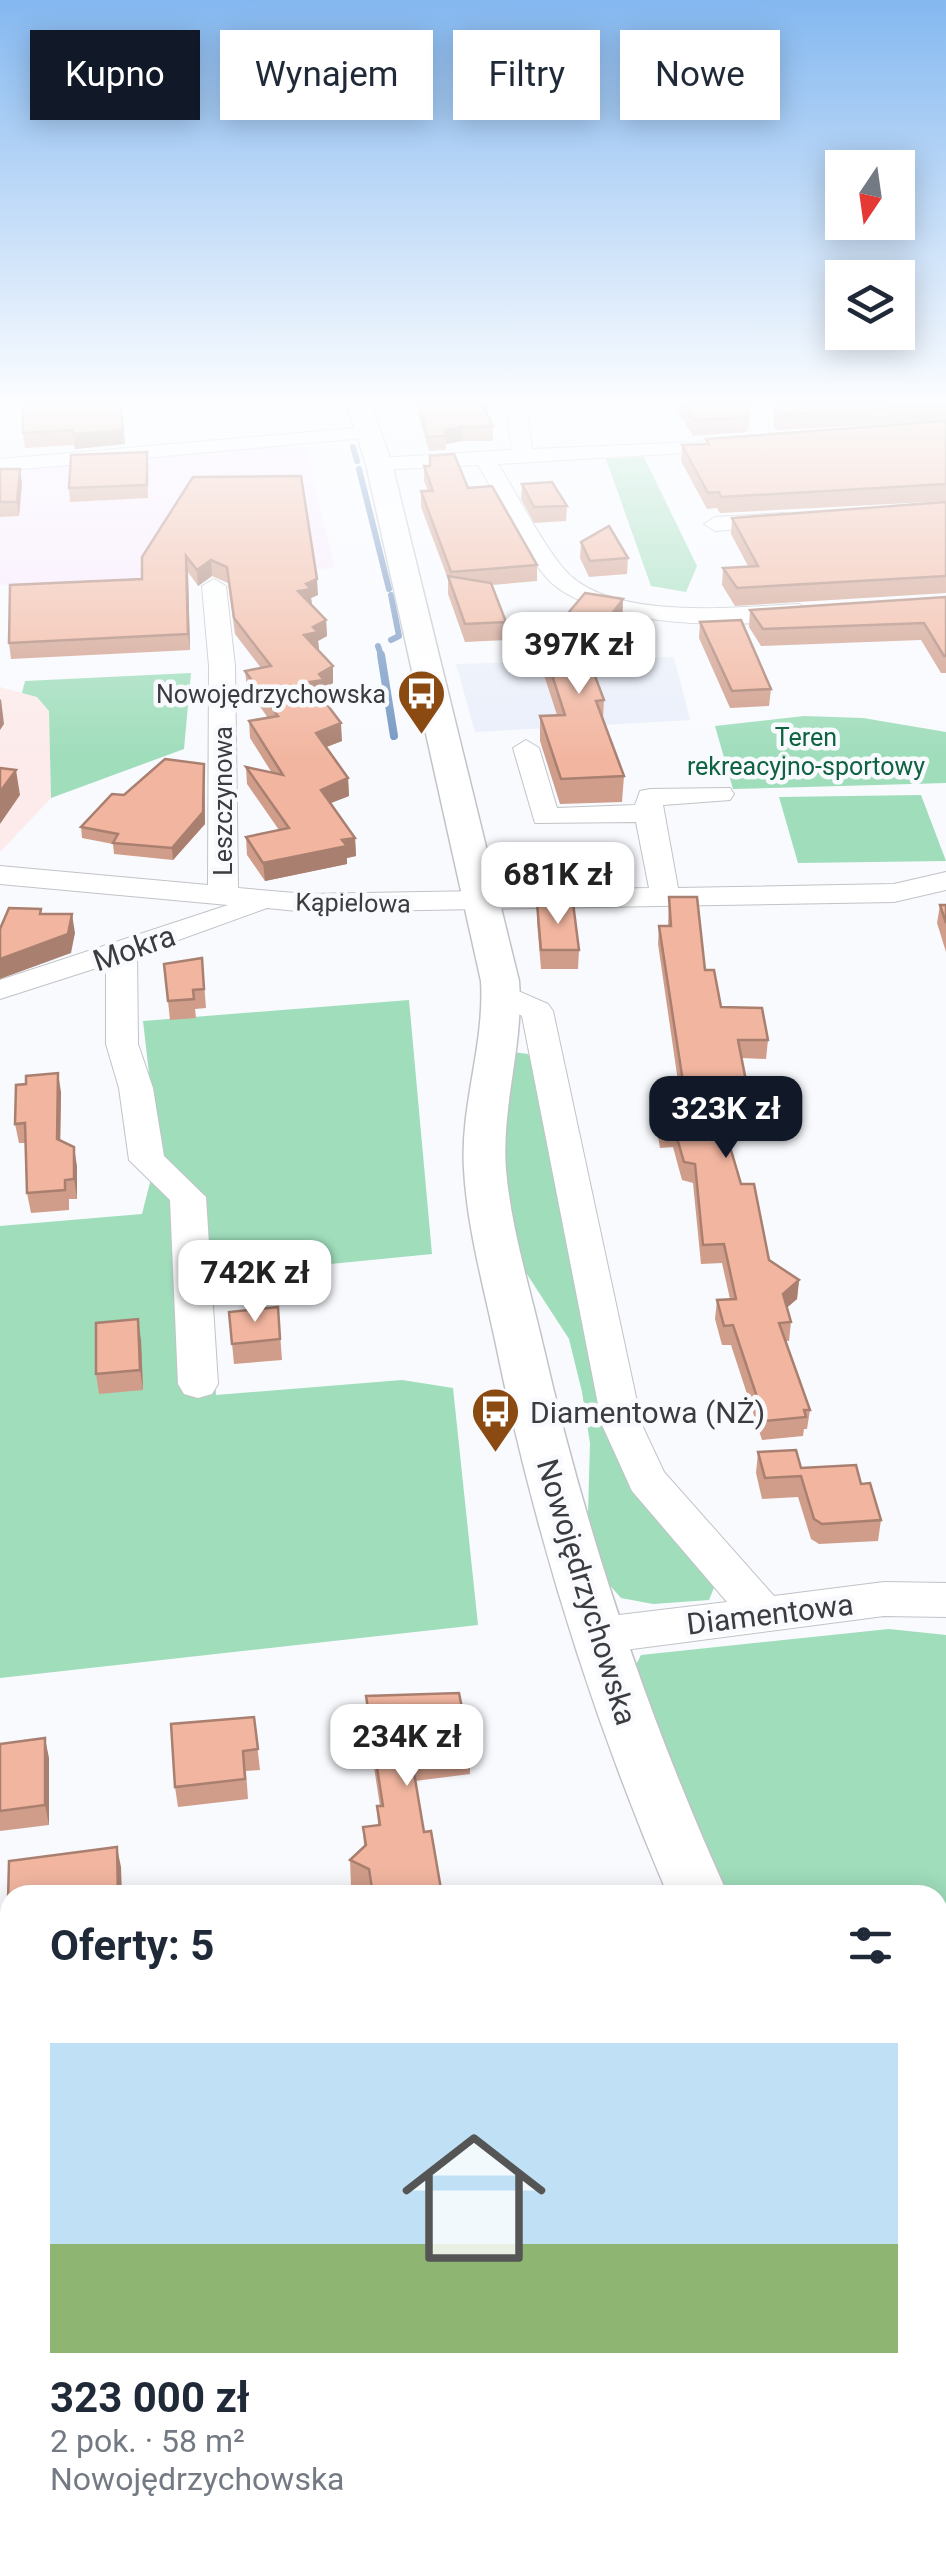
<!DOCTYPE html>
<html lang="pl">
<meta charset="utf-8">
<style>
:root{--surface:#fff;--page:#f6f6f7;--text:#1f2937;--muted:#747a83;--line:#e0e1e3;--accent:#111827}
body{margin:0;font-family:Roboto,sans-serif;background:var(--page);color:var(--text);height:100vh;display:flex;flex-direction:column;font-size:38px;white-space:nowrap}
*{box-sizing:border-box;margin:0}
p{font-size:32px;color:var(--muted)}
.icon{flex:none;width:55px;height:55px;fill:none;stroke:currentColor;stroke-width:2;stroke-linecap:round;stroke-linejoin:round}
.map{position:relative;flex:1;overflow:hidden}
.sheet{position:absolute;left:0px;top:1885px;width:948px;height:672px;display:flex;flex-direction:column;background:var(--surface);border-radius:30px 30px 0 0;box-shadow:0 5px 25px #0003}
.sheet>*{flex:none}
.guide{position:absolute;left:30px;top:30px;width:888px;height:90px;display:flex;gap:20px}
.needle{width:65px;rotate:193deg}
.fabs{position:absolute;left:825px;top:150px;display:grid;gap:20px}
.fabs a{display:grid;place-items:center;width:90px;height:90px;border-radius:0px;background:var(--surface);box-shadow:0 5px 25px #0003;font-size:50px}
.price{position:absolute;translate:-50% -85px;padding:0 22px;border-radius:20px;background:#fff;color:#222;font-size:32px;line-height:65px;filter:drop-shadow(0 2px 5px #0008)}
.price::after{content:'';position:absolute;left:50%;top:60px;width:30px;height:22px;margin-left:-15px;background:inherit;clip-path:polygon(0 0,100% 0,50% 100%)}
.price.on{background:var(--accent);color:#fff}
ul{padding:0;list-style:none}
li{display:grid;align-content:center;gap:20px;height:530px;padding:0 50px}
li+li{border-top:2px solid var(--line)}
li span{display:grid;place-items:center;height:310px;border-radius:0px;color:#555}
li>.icon{margin-inline-start:auto}
span .icon{width:180px;height:180px;fill:#fffc;stroke-width:1}
li b{font-size:42px}
h2{display:flex;justify-content:space-between;align-items:center;height:120px;padding:0 50px;font-size:42px}
.chip{padding:0 35px;border-radius:0px;background:var(--surface);box-shadow:0 5px 25px #0003;font-size:35px;line-height:90px}
.chip.on{background:var(--accent);color:#fff}
.map>svg:first-child{display:block}
</style>
<div class="map">
<svg width="946" height="2557" viewBox="0 0 946 2557">
<rect width="100%" height="100%" fill="#f8fafe"/>
<!-- commercial -->
<polygon fill="#f9eafd" points="275,446 308,447 313,480 301,481 314,483 335,568 0,585 0,470"/>
<!-- built -->
<polygon fill="#eaeffa" points="674,657 690,720 475,732 456,664"/>
<!-- education -->
<polygon fill="#fcebea" points="0,687 37,697 49,710 51,798 0,852"/>
<!-- green -->
<g fill="#9fddbb">
<polygon points="644,457 697,566 686,592 651,586 606,459"/>
<polygon points="191,673 184,749 51,798 49,711 37,697 22,693 25,681"/>
<polygon points="804,716 863,718 946,732 946,783 733,789 715,726"/>
<polygon points="921,795 946,861 798,863 779,797"/>
<polygon points="409,1000 432,1254 208,1276 216,1395 402,1380 453,1388 478,1625 0,1678 0,1226 142,1214 158,1151 143,1021"/>
<polygon points="512,1052 528,1054 532,1060 616,1450 630,1489 715,1585 709,1600 653,1604 621,1598 606,1581 588,1513 590,1443 582,1392 569,1339 523,1268 501,1174"/>
<polygon points="889,1629 946,1635 946,2307 938,2291 938,1895 727,1895 631,1674 641,1655"/>
<polygon points="696,2548 936,2548 941,2557 698,2557"/>
</g>
<g fill="none" stroke-linecap="round" stroke-linejoin="round">
<!-- stream-far1 -->
<g stroke="#7597c2" stroke-width="6">
<polyline points="353,447 357,461"/>
<polyline points="359,469 389,589"/>
<polyline points="391,595 399,636 391,640"/>
<polyline points="378,646 382,658"/>
</g>
<!-- stream -->
<polyline stroke="#7597c2" stroke-width="8" points="381,655 394,736"/>
<defs>
<g id="minor">
<path d="M 505,401 L 525,401 L 532,449 L 741,440 L 744,444 L 734,450 L 498,464 C 519,497 538,537 563,568 C 607,622 737,607 799,604 L 811,611 L 807,616 C 747,631 589,628 546,577 C 519,546 500,501 478,465 L 379,470 L 369,464 L 379,458 L 512,450 Z"/>
<polygon points="746,401 766,401 770,446 753,442"/>
<polygon points="368,427 375,429 375,437 0,471 0,459"/>
<polygon points="784,513 792,515 792,525 715,531 704,524 715,517"/>
<polygon points="214,579 226,586 235,666 238,888 307,894 649,888 636,822 535,823 513,748 526,740 539,748 557,808 635,805 640,791 650,789 730,788 734,794 730,800 663,805 678,888 894,884 946,872 946,890 894,902 307,912 267,908 137,955 138,1044 153,1088 164,1156 206,1197 218,1384 212,1394 198,1398 184,1394 178,1384 170,1200 129,1160 119,1088 106,1044 106,965 0,999 0,980 228,905 0,884 0,866 208,885 209,666 202,586"/>
<polygon points="502,984 548,1004 553,1011 642,1425 664,1472 774,1596 884,1582 946,1583 946,1617 884,1616 594,1654 578,1648 572,1636 578,1624 594,1618 727,1602 632,1491 602,1425 522,1016 486,994"/>
</g>
<g id="tertiary">
<path d="M 346,401 L 370,401 L 392,464 L 519,981 C 524,1045 501,1106 506,1170 C 511,1228 529,1285 542,1341 C 586,1533 647,1716 728,1895 L 668,1895 C 591,1715 534,1531 495,1340 C 483,1284 467,1226 464,1169 C 460,1105 485,1045 481,981 L 366,464 Z"/>
<polygon points="938,2338 946,2341 946,2426 938,2423"/>
</g>
</defs>
<!-- minor casing -->
<use href="#minor" stroke="#c1c3c7" stroke-width="2"/>
<!-- tertiary casing -->
<use href="#tertiary" stroke="#c1c3c7" stroke-width="3"/>
<!-- minor -->
<use href="#minor" fill="#fff" fill-rule="evenodd"/>
<!-- tertiary -->
<use href="#tertiary" fill="#fff" fill-rule="evenodd"/>
</g>
<!-- wall -->
<g fill="#d09d8a">
<polygon points="121,401 125,444 75,449 74,445 25,448 23,433"/>
<polygon points="418,401 490,401 490,408 484,408 493,426 493,441 462,441 446,444 446,450 429,451 418,414"/>
<polygon points="547,401 581,401 548,404"/>
<polygon points="677,401 746,401 749,417 748,432 693,436 677,410"/>
<polygon points="774,401 946,401 946,501 720,513 717,508 707,509 681,461 682,445 706,444 706,439 946,421 775,430 773,416"/>
<polygon points="147,452 148,498 70,502 69,488"/>
<polygon points="424,466 468,488 537,565 537,581 492,585 506,622 506,640 465,642 448,594 448,579 421,507 421,491 428,491 424,481"/>
<polygon points="0,469 22,483 19,516 0,517"/>
<polygon points="193,477 318,595 311,598 312,605 326,620 327,636 318,641 319,649 317,649 333,683 324,689 324,697 321,697 342,741 326,747 348,778 349,796 330,803 355,838 356,856 347,858 347,864 265,881 247,855 246,837 279,830 247,784 246,767 272,773 250,738 249,721 268,718 247,688 245,671 261,668 235,634 228,583 212,576 198,586 188,572 190,650 11,659 9,643 142,579"/>
<polygon points="522,484 567,506 566,521 534,523 521,499"/>
<polygon points="946,502 946,593 735,606 722,585 723,568 748,566 731,534 732,518"/>
<polygon points="581,542 628,558 627,574 589,577 580,558"/>
<polygon points="585,593 623,599 622,622 601,651 584,648 604,700 603,719 624,776 622,802 560,804 540,741 540,716 557,715 542,669 542,644"/>
<polygon points="946,597 946,673 941,673 921,640 761,646 749,627 750,610"/>
<polygon points="700,622 771,689 769,706 730,708 699,638"/>
<polygon points="204,764 205,824 173,860 114,854 113,844 82,838 81,827 124,795"/>
<polygon points="669,897 721,1007 768,1040 766,1059 742,1058 746,1081 744,1100 722,1100 721,1114 741,1184 769,1260 799,1280 797,1299 787,1307 791,1322 789,1341 786,1341 810,1410 807,1429 804,1429 803,1436 762,1440 731,1345 722,1345 715,1319 717,1300 730,1299 722,1263 701,1264 693,1183 682,1180 673,1147 660,1148 655,1118 657,1100 680,1095 658,944 659,926 668,926"/>
<polygon points="537,903 579,950 578,969 541,969 537,922"/>
<polygon points="940,905 946,905 946,952 937,923"/>
<polygon points="202,958 206,1008 195,1009 196,1018 170,1020 164,964"/>
<polygon points="61,1092 60,1140 77,1166 77,1199 69,1199 69,1210 31,1213 27,1193 26,1143 19,1143 15,1124"/>
<polygon points="278,1307 282,1360 234,1364 229,1312"/>
<polygon points="141,1340 143,1390 99,1394 96,1374"/>
<polygon points="758,1452 801,1468 861,1484 881,1520 878,1541 819,1544 811,1539 798,1497 762,1499 756,1473"/>
<polygon points="366,1696 470,1748 470,1774 415,1781 424,1832 442,1895 370,1895 351,1886 350,1860 364,1846 363,1827 378,1825 377,1806 380,1806 367,1722"/>
<polygon points="254,1717 260,1770 246,1771 248,1799 178,1807 175,1787"/>
<polygon points="0,1744 49,1758 49,1825 0,1831"/>
<polygon points="10,2194 10,2300 0,2300 0,2195"/>
<polygon points="10,2358 10,2472 0,2474 0,2359"/>
<polygon points="506,2548 609,2548 610,2557 507,2557"/>
</g>
<!-- shaded-wall -->
<g fill="#a97f70">
<polygon points="121,401 125,444 75,449 73,434"/>
<polygon points="462,427 462,441 446,444 446,436 444,430"/>
<polygon points="20,469 22,483 19,516 17,502"/>
<polygon points="186,556 188,572 190,650 188,634"/>
<polygon points="211,560 212,576 198,586 197,570"/>
<polygon points="317,579 318,595 311,598 312,605 298,591 306,584"/>
<polygon points="623,599 622,622 601,651 602,627"/>
<polygon points="326,620 327,636 318,641 319,649 305,651 304,635 313,627"/>
<polygon points="333,666 333,683 324,689 324,697 311,699 310,682"/>
<polygon points="1,699 4,724 0,730 0,700"/>
<polygon points="341,723 342,741 316,751 316,733"/>
<polygon points="204,764 205,824 173,860 172,848"/>
<polygon points="16,770 20,795 0,824 0,792"/>
<polygon points="348,778 349,796 321,807 321,790"/>
<polygon points="355,838 356,856 347,858 347,864 265,881 263,863"/>
<polygon points="72,914 75,933 71,953 0,979 0,959"/>
<polygon points="58,1073 61,1092 60,1158 57,1139"/>
<polygon points="74,1147 77,1166 77,1199 74,1179"/>
<polygon points="799,1280 797,1299 781,1313 783,1294"/>
<polygon points="138,1319 141,1340 143,1390 140,1370"/>
<polygon points="45,1738 49,1758 49,1825 45,1805"/>
<polygon points="117,1847 121,1867 122,1895 118,1895"/>
</g>
<!-- building -->
<g fill="#f2b6a0" stroke="#a97f70" stroke-width="2.5">
<polygon points="23,401 120,401 123,430 73,434 73,430 23,433"/>
<polygon points="418,401 481,401 493,426 462,427 444,430 446,436 428,437"/>
<polygon points="683,401 746,401 749,417 694,420"/>
<polygon points="774,401 946,401 946,405 776,415"/>
<polygon points="946,421 946,484 721,497 719,492 708,493 682,445 709,444 706,439"/>
<polygon points="147,452 147,485 69,488 71,455"/>
<polygon points="454,454 468,488 492,486 537,565 451,572 421,491 433,491 424,466 430,466 430,456"/>
<polygon points="0,469 20,469 17,502 0,502"/>
<polygon points="301,476 317,579 306,584 311,589 298,591 326,620 313,627 318,632 304,635 333,666 319,674 324,680 310,682 341,723 316,733 348,778 321,790 355,838 342,840 347,846 263,863 246,837 289,828 246,767 283,775 249,721 278,716 245,671 271,666 234,618 227,567 211,560 197,570 186,556 188,634 9,643 10,585 142,579 142,557 193,477"/>
<polygon points="552,482 567,506 534,507 522,484"/>
<polygon points="946,502 946,576 737,588 723,568 758,566 732,518"/>
<polygon points="609,526 628,558 590,561 581,542"/>
<polygon points="448,576 491,583 506,622 465,624"/>
<polygon points="585,593 623,599 602,627 575,623 604,700 596,701 624,776 561,779 540,716 565,715 542,644"/>
<polygon points="946,597 946,656 944,656 924,623 763,629 750,610"/>
<polygon points="741,620 771,689 732,691 700,622"/>
<polygon points="165,759 204,764 203,812 172,848 113,843 118,834 81,827 112,794 124,795"/>
<polygon points="0,768 16,770 0,792"/>
<polygon points="669,897 697,897 705,970 714,970 721,1007 762,1008 768,1040 738,1040 746,1081 719,1081 722,1099 716,1099 741,1184 754,1184 769,1260 799,1280 783,1294 791,1322 779,1323 810,1410 804,1410 806,1417 765,1421 733,1325 724,1326 717,1300 736,1299 724,1244 703,1245 695,1164 684,1162 674,1128 661,1129 657,1100 685,1095 659,926 671,926"/>
<polygon points="537,903 573,903 579,950 541,950"/>
<polygon points="940,905 946,905 946,923"/>
<polygon points="9,908 41,909 40,914 72,914 68,934 0,959 0,929"/>
<polygon points="202,958 204,989 193,990 194,999 168,1001 164,964"/>
<polygon points="58,1073 57,1139 74,1147 74,1179 65,1180 65,1190 27,1193 25,1123 15,1124 16,1085 26,1084 26,1076"/>
<polygon points="278,1307 280,1339 232,1344 229,1312"/>
<polygon points="138,1319 140,1370 96,1374 96,1323"/>
<polygon points="796,1450 801,1468 856,1465 861,1484 870,1483 881,1520 822,1524 814,1519 801,1476 765,1478 758,1452"/>
<polygon points="459,1693 470,1748 411,1755 424,1832 431,1831 442,1895 373,1895 369,1869 350,1860 366,1845 363,1827 380,1825 377,1806 383,1806 366,1696"/>
<polygon points="254,1717 258,1749 243,1751 245,1779 175,1787 171,1724"/>
<polygon points="45,1738 45,1805 0,1811 0,1744"/>
<polygon points="117,1847 118,1895 10,1895 10,1941 7,1941 9,1861"/>
<polygon points="10,2194 10,2283 0,2284 0,2195"/>
<polygon points="10,2358 10,2454 0,2456 0,2359"/>
<polygon points="319,2548 421,2548 422,2557 320,2557"/>
<polygon points="510,2548 609,2548 610,2557 511,2557"/>
</g>
<!-- sky -->
<linearGradient id="sky" x2="0" y2="1"><stop stop-color="#84b8f0"/><stop offset="0.53" stop-color="#fcfdff"/><stop offset="1" stop-color="#fcfdff" stop-opacity="0"/></linearGradient>
<rect width="946" height="759" fill="url(#sky)"/>
<!-- icons -->
<defs>
<symbol id="bus-pin" viewBox="-11 -11 22 30"><path d="M0 17L-7.5 6A9.5 9.5 0 1 1 7.5 6Z" fill="#8a4a11" stroke="#f8fafe"/><path d="M-5-6H5V4H4V6H2V4H-2V6H-4V4H-5ZM-3.5-4V0h7V-4ZM-3.5 1.2v1.5H-2V1.2ZM2 1.2v1.5H3.5V1.2Z" fill="#fff"/></symbol>
</defs>
<g fill-rule="evenodd">
<use href="#bus-pin" x="394" y="666" width="55" height="75"/>
<use href="#bus-pin" x="468" y="1384" width="55" height="75"/>
</g>
<g text-anchor="middle" dominant-baseline="central" stroke-width="9" stroke-linejoin="round" paint-order="stroke">
<!-- far-poi labels -->
<g font-size="25" fill="#3c3c3e" stroke="#f8fafe" text-anchor="end">
<text x="386" y="694">Nowojędrzychowska</text>
</g>
<!-- far-park labels -->
<g font-size="25" fill="#0f6341" stroke="#f8fafe">
<text x="806" y="737">Teren<tspan x="806" dy="29">rekreacyjno-sportowy</tspan></text>
</g>
<!-- far-street labels -->
<g font-size="25" fill="#3c3c3e" stroke="#f8fafe">
<text transform="translate(223 801) rotate(-90)">Leszczynowa</text>
<text transform="translate(353 903) rotate(1)">Kąpielowa</text>
</g>
<!-- street labels -->
<g font-size="30" fill="#3c3c3e" stroke="#f8fafe">
<text transform="translate(134 948) rotate(-19)">Mokra</text>
<text transform="translate(587 1592) rotate(73)">Nowojędrzychowska</text>
<text transform="translate(770 1614) rotate(-7)">Diamentowa</text>
</g>
<!-- poi labels -->
<g font-size="30" fill="#3c3c3e" stroke="#f8fafe" text-anchor="start">
<text x="530" y="1412">Diamentowa (NŻ)</text>
</g>
</g>
</svg>
<div class="fabs">
<a><svg class="needle" viewBox="-14 -14 28 28"><path d="M0-13l5 13h-10z" fill="#e53935"/><path d="M0 13l5-13h-10z" fill="#747a83"/></svg></a>
<a><svg class="icon" aria-label="layers" viewBox="0 0 24 24"><path d="M12 4l9 5-9 5-9-5zM3 14l9 5 9-5"/></svg></a>
</div>
<b class="price" style="left:579px;top:697px">397K zł</b>
<b class="price" style="left:558px;top:927px">681K zł</b>
<b class="price on" style="left:726px;top:1161px">323K zł</b>
<b class="price" style="left:255px;top:1325px">742K zł</b>
<b class="price" style="left:407px;top:1789px">234K zł</b>
<div class="guide">
<a class="chip on">Kupno</a>
<a class="chip">Wynajem</a>
<a class="chip">Filtry</a>
<a class="chip">Nowe</a>
</div>
<section class="sheet">
<h2>Oferty: 5<svg class="icon" aria-label="filters" viewBox="0 0 24 24"><path d="M4 7h16M4 17h16"/><circle cx="9" cy="7" r="2"/><circle cx="15" cy="17" r="2"/></svg></h2>
<ul>
<li><span style="background:linear-gradient(#bfe0f5 65%,#8fb573 0)"><svg class="icon" aria-label="home" viewBox="0 0 24 24"><path d="M3 11l9-7 9 7M6 9v11h12V9"/></svg></span><div><b>323 000 zł</b><p>2 pok. · 58 m²</p><p>Nowojędrzychowska</p></div></li>
</ul>
</section>
</div>
